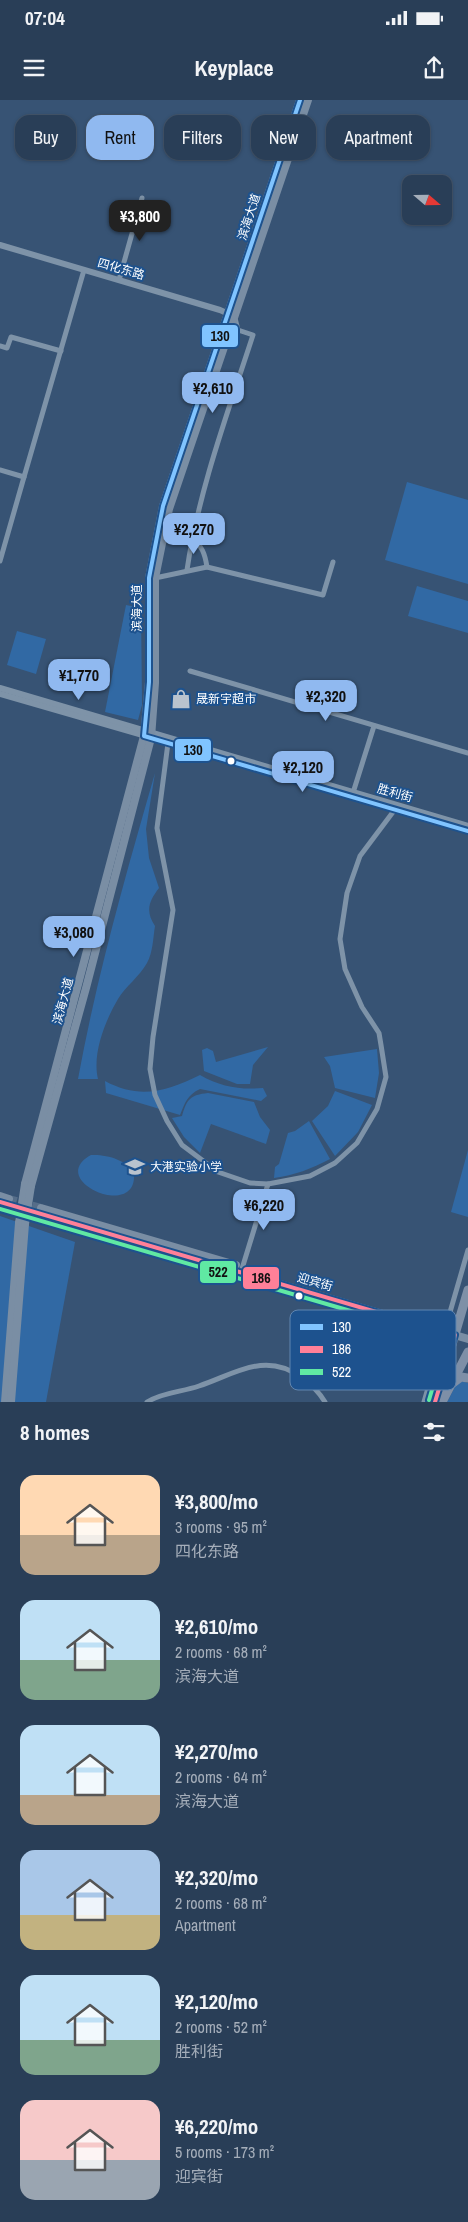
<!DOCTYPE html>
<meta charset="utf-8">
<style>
:root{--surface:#293e57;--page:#354961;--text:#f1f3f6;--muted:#a5aeba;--line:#45576d;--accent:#90b9f0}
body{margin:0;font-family:"Archivo Narrow","Noto Sans SC",sans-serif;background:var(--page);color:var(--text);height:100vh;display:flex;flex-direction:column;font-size:19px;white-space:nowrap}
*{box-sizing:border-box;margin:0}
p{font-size:16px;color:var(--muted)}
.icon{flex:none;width:28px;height:28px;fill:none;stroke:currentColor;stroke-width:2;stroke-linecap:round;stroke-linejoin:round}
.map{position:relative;height:1302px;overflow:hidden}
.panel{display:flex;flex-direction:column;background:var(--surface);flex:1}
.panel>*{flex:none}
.top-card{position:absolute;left:15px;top:15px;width:439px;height:45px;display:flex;gap:10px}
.needle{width:32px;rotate:110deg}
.tools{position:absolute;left:402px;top:75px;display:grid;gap:10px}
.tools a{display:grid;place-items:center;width:50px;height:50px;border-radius:10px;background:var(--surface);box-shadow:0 1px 4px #0004,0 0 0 1px var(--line);font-size:25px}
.price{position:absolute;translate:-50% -42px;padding:0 11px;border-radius:10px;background:var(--accent);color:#111;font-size:16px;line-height:32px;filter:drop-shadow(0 1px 2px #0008)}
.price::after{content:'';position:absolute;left:50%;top:30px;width:15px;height:11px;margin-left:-8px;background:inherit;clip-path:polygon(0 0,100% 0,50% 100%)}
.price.active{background:#222;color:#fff}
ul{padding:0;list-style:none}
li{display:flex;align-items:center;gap:15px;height:125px;padding:0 20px}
li span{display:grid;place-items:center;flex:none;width:140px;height:100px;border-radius:15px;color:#555}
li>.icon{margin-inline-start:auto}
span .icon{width:60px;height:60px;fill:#fffc;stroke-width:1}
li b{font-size:21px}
h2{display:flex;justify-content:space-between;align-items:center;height:60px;padding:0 20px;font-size:21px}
.pill{padding:0 18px;border-radius:15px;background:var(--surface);box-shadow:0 1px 4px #0004,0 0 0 1px var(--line);font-size:18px;line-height:45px}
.pill.active{background:var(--accent);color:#111}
.status{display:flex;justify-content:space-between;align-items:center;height:35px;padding:0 25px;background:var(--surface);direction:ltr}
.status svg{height:14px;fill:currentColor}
header{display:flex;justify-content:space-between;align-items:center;height:65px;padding:0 20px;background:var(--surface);font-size:22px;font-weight:800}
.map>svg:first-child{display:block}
</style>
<div class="status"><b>07:04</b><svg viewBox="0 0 49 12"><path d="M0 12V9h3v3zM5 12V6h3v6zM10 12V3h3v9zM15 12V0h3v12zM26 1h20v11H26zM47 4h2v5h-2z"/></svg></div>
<header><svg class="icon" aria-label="menu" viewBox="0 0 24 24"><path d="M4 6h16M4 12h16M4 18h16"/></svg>Keyplace<svg class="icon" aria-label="share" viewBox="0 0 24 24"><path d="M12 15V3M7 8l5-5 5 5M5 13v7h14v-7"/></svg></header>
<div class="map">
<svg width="468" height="1302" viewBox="0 0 468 1302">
<rect width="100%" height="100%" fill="#375374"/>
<!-- green -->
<g fill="#3169a4">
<polygon points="407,382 468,400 468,484 385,460"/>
<polygon points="417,486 468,501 468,533 408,516"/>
<polygon points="126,505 141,508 142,605 138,620 105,612"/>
<polygon points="17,531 46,539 36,574 7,565"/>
<path d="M 155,673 L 146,729 L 149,758 L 159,788 C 149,801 145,811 155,826 C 153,838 153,852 147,863 C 139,877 126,886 118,899 C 105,921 92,954 98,979 L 78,979 C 97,875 126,774 155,673 Z"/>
<polygon points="268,947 253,965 250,984 237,984 204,971 202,950 207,948 213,951 216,962"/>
<polygon points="377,949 379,973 375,998 335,988 330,966 324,957"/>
<path d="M 200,975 C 221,987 240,990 263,988 L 267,996 L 261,1001 L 200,989 C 187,995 185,1003 180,1015 L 106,993 L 105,981 C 140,1000 167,991 200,975 Z"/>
<polygon points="335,991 372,1005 358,1032 335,1056 312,1021 328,1006"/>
<path d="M 208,993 L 254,1002 L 260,1017 L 270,1030 L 266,1044 L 211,1024 L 200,1053 L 184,1037 L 172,1018 L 182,1016 C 187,999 190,995 208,993 Z"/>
<path d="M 309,1021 L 330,1059 C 311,1069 295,1075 274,1078 L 275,1067 L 279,1064 L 288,1033 L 295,1031 Z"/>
<polygon points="468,1050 468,1117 451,1112"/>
<path d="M 91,1055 C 106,1054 128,1060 134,1074 C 137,1121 45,1080 91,1055 Z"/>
<polygon points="0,1116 75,1142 46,1302 0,1302"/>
<polygon points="461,1281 468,1283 468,1302 447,1302 457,1283"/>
</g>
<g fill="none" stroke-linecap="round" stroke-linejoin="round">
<!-- secondary-tunnel -->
<g stroke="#556d89" stroke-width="8" stroke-dasharray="8 4" stroke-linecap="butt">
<polyline points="9,1099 41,1108"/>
<polyline points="8,1105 40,1114"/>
</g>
<!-- minor -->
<g stroke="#7e93a8" stroke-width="5">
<polyline points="119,180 142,98"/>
<polyline points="0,246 7,248 11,237 61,251"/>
<polyline points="0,370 24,377 84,170"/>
<path d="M 191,438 C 202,445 205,454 207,467"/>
<polyline points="0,461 24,377"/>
<path d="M 187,470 C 199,389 228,312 253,235 L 238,230 L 235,218"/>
<polyline points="155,478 207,467 323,495 333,462"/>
<polyline points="190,571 468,653"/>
<polyline points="168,643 157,728 173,810 153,937 150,969 155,995 167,1021 182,1045 218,1072 250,1083 268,1084 310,1076 335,1063 357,1043 377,1009 386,977 381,945 379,933 362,907 345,869 340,839 347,793 360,756 396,708"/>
<polyline points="352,696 374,626"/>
<polyline points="241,1172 268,1084"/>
<path d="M 147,1302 C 163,1292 182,1292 199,1286 C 235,1274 265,1251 301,1277 C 311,1284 319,1292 325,1302"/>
<polyline points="424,1302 468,1150"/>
</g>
<!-- tertiary -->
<g stroke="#7e93a8" stroke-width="6">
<polyline points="0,145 220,210 231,215"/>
<polyline points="0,588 468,726"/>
<polyline points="0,594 340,692"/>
<polyline points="383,705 468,731"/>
</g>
<!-- secondary -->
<g stroke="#7a8ea4" stroke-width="8">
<polyline points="25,1084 144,636 149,582 149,478 163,406 300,0"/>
<polyline points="31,1086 86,888 151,638 155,583 155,478 169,409 308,0"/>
<polyline points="0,1096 9,1099"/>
<polyline points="0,1102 8,1105"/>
<polyline points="41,1108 236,1165"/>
<polyline points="40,1114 468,1239"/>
<polyline points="5,1302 19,1123"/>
<polyline points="11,1302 25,1124"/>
</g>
<!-- primary -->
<g stroke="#7e8fa7" stroke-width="9">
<polyline points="453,1283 461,1277 468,1278"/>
<polyline points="442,1302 468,1252"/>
</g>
<!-- trunk -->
<polyline stroke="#7e90a7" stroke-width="9" points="435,1302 468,1190"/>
<!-- secondary-bridge -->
<g stroke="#7a8ea4" stroke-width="8">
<polyline points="19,1123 25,1084"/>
<polyline points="25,1124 31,1086"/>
</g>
<defs>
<polyline id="bus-1" points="300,0 163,406 149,478 149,582 144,636 468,731"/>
<polyline id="bus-2" points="0,1102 455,1235 435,1302"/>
<polyline id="bus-3" points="0,1109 447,1239 429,1300"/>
</defs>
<!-- bus-1 casing -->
<use href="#bus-1" stroke="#1d528e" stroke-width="8"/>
<!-- bus-2 casing -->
<use href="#bus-2" stroke="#1d528e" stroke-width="8"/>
<!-- bus-3 casing -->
<use href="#bus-3" stroke="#1d528e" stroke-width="8"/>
<!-- bus-1 -->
<use href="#bus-1" stroke="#80c4ff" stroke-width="4"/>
<!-- bus-2 -->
<use href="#bus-2" stroke="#ff8098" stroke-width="4"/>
<!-- bus-3 -->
<use href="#bus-3" stroke="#60e9a3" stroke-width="4"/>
</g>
<!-- icons -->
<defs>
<symbol id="shop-bare" viewBox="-9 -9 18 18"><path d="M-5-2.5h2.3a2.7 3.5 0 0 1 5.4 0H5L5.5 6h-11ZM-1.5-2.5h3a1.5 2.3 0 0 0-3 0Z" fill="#b9c3ce" stroke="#1d528e" stroke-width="2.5" paint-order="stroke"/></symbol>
<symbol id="school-bare" viewBox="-9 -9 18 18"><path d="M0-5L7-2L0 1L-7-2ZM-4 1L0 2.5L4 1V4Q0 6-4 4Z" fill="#b9c3ce" stroke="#1d528e" stroke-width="2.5" paint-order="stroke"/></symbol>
</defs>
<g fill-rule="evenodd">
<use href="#shop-bare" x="167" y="585" width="28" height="28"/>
<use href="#school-bare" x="121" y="1053" width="28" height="28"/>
</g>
<!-- markers -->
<g fill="#fff" stroke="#1d528e" stroke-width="2">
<circle cx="231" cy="661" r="4.5"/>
<circle cx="299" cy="1196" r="4.5"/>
</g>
<g text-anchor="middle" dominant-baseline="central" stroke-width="4" stroke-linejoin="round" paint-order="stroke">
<!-- street labels -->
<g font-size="12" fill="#fff" stroke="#1d528e">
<text transform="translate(249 117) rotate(-72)">滨海大道</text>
<text transform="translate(121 169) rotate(16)">四化东路</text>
<text transform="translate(137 508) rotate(-90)">滨海大道</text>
<text transform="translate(395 693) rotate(16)">胜利街</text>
<text transform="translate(63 901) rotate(-75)">滨海大道</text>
<text transform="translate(315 1182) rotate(16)">迎宾街</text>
</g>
<!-- poi labels -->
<g font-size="12" fill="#fff" stroke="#1d528e" text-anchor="start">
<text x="196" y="599">晟新宇超市</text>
<text x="150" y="1067">大港实验小学</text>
</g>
</g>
<!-- legend -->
<rect x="290" y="1210" width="166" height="80" rx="8" fill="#1d528e" stroke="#6186b0" stroke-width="1"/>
<rect x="300" y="1224" width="23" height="6" fill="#80c4ff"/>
<rect x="300" y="1246" width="23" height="7" fill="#ff8098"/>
<rect x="300" y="1269" width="23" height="6" fill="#60e9a3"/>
<g font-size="14" fill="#fff">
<text x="332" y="1232">130</text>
<text x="332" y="1254">186</text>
<text x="332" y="1277">522</text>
</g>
<g stroke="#1d528e" stroke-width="2">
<rect x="201" y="224" width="38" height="24" rx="5" fill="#80c4ff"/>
<rect x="174" y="638" width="38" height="24" rx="5" fill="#80c4ff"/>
<rect x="199" y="1160" width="38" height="24" rx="5" fill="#60e9a3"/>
<rect x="242" y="1166" width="38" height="24" rx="5" fill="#ff8098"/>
</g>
<g font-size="14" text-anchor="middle" font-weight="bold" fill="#111">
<text x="220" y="241">130</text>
<text x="193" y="655">130</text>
<text x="218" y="1177">522</text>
<text x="261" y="1183">186</text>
</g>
</svg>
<div class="tools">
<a><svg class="needle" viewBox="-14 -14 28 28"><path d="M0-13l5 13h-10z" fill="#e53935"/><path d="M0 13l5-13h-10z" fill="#a5aeba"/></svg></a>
</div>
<b class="price active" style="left:140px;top:142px">¥3,800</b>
<b class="price" style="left:213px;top:314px">¥2,610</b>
<b class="price" style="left:194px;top:455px">¥2,270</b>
<b class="price" style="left:79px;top:601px">¥1,770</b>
<b class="price" style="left:326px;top:622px">¥2,320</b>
<b class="price" style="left:303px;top:693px">¥2,120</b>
<b class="price" style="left:74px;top:858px">¥3,080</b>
<b class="price" style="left:264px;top:1131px">¥6,220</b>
<div class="top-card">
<a class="pill">Buy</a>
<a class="pill active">Rent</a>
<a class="pill">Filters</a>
<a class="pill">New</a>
<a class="pill">Apartment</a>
</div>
</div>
<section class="panel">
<h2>8 homes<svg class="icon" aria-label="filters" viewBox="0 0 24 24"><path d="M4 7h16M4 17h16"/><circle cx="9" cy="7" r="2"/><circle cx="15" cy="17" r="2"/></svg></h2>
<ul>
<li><span style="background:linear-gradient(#ffd9b3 60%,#b9a48a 0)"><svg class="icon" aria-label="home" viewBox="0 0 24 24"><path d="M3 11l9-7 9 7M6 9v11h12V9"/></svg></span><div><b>¥3,800/mo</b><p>3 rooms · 95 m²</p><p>四化东路</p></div></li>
<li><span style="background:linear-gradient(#bfe0f5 60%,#7fa58c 0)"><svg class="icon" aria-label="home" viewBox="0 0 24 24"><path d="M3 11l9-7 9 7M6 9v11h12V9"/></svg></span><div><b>¥2,610/mo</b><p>2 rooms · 68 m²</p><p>滨海大道</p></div></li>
<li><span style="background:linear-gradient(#bfe0f5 70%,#b9a48a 0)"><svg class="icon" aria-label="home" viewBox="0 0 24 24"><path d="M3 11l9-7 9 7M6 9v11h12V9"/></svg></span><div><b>¥2,270/mo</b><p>2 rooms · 64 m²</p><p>滨海大道</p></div></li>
<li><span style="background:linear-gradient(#a9c7e8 65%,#c2b280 0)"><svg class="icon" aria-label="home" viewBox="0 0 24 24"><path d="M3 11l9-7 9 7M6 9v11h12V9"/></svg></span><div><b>¥2,320/mo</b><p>2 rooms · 68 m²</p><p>Apartment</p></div></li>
<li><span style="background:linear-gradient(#bfe0f5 65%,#7fa58c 0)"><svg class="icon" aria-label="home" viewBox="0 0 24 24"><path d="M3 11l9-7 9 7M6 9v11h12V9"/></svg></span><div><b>¥2,120/mo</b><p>2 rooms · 52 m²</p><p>胜利街</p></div></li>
<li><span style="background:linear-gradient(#f6c9c9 60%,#9aa5b1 0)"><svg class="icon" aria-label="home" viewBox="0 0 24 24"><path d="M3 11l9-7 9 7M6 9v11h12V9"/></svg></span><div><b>¥6,220/mo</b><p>5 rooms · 173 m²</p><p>迎宾街</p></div></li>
</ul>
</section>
